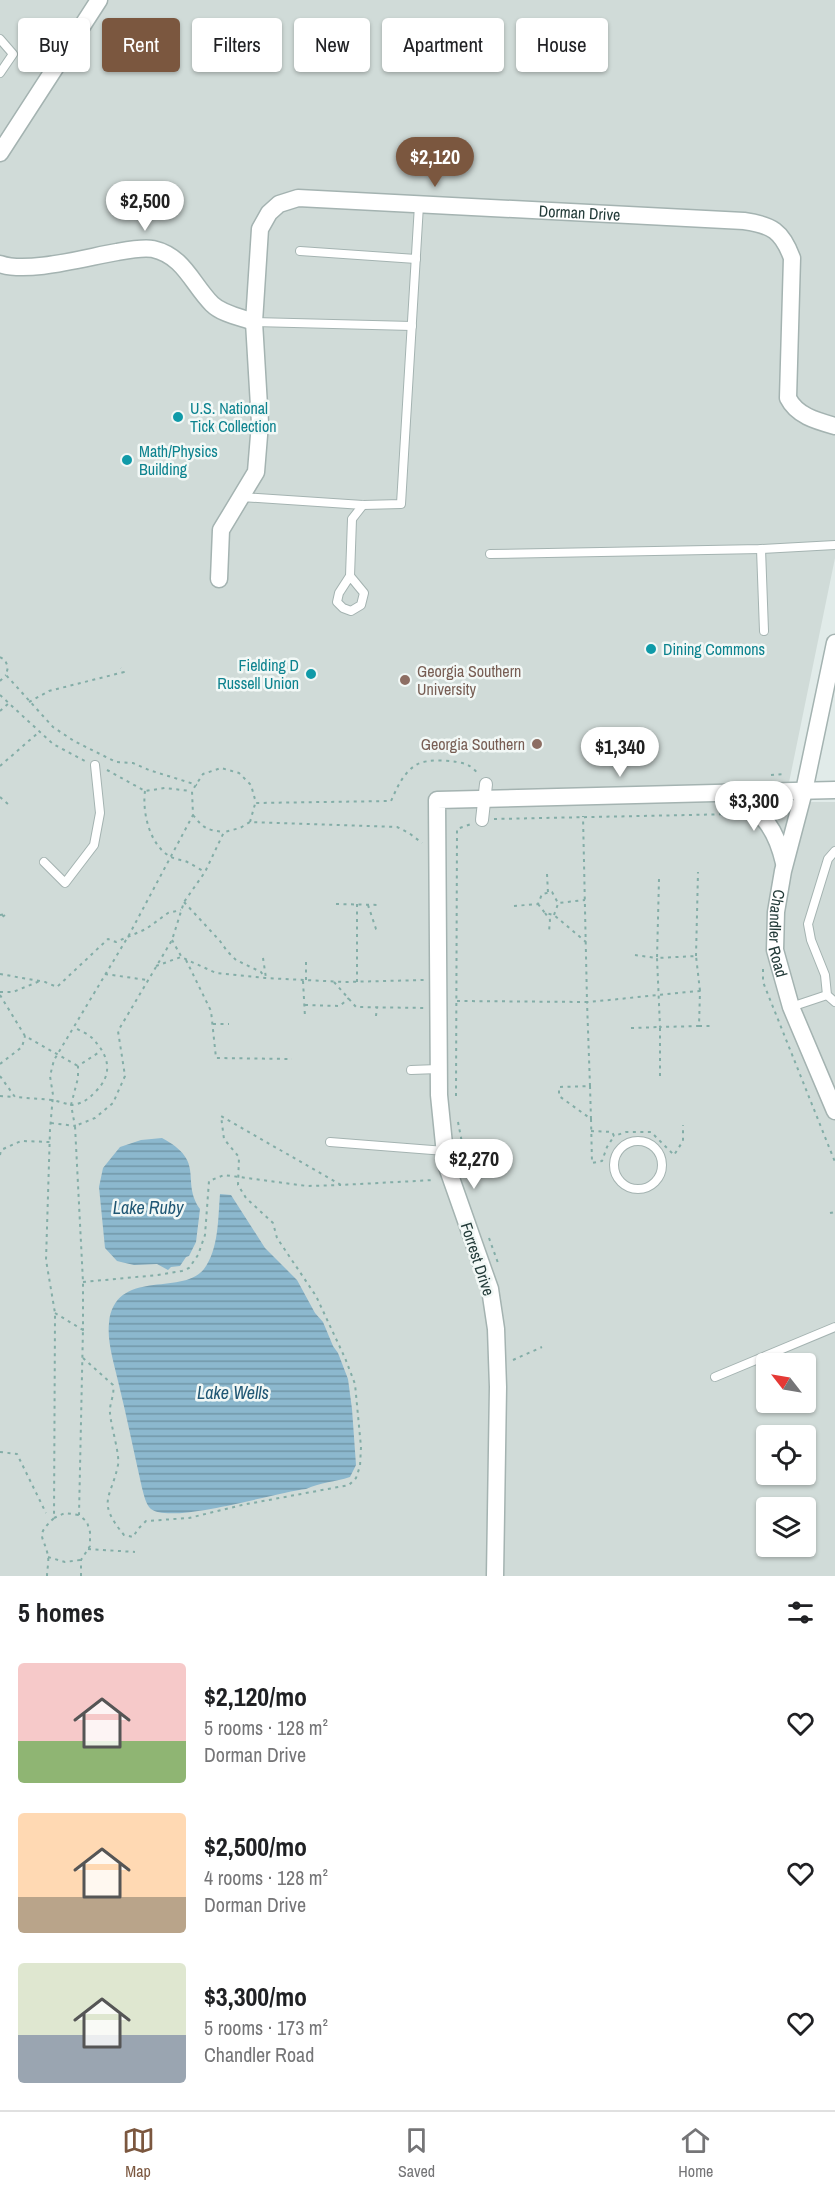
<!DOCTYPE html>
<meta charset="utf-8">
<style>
:root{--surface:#fff;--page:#f2f2f2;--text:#202124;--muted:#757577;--line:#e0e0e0;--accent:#7b573f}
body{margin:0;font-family:"Archivo Narrow",sans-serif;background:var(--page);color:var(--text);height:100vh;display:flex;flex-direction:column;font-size:22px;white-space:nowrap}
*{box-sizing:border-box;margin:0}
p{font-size:20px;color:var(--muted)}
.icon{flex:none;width:33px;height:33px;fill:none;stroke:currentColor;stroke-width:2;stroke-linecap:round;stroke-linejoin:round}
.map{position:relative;height:1576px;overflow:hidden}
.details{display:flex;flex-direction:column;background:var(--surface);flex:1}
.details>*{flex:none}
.guide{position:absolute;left:18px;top:18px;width:800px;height:54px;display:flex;gap:12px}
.needle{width:39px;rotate:301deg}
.tools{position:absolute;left:756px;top:1353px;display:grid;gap:12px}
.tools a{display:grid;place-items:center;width:60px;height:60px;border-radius:6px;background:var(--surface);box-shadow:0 2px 4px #0004;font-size:30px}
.price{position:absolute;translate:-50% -51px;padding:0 14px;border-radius:21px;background:#fff;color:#222;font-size:20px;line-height:39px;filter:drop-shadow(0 2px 3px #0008)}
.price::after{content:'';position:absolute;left:50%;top:36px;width:18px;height:14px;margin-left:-9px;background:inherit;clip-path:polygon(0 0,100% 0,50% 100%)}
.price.selected{background:var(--accent);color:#fff}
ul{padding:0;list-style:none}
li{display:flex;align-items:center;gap:18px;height:150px;padding:0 18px}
li span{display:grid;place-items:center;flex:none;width:168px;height:120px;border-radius:6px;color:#555}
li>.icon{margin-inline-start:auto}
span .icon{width:72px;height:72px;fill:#fffc;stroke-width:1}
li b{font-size:26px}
h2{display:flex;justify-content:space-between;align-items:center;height:72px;padding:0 18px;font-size:26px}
.tag{padding:0 21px;border-radius:6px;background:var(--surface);box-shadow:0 2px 4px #0004;font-size:21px;line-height:54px}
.tag.selected{background:var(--accent);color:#fff}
.dock{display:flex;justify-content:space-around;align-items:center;height:84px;border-top:2px solid var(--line);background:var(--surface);font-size:16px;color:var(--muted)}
.dock a{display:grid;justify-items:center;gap:3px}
.dock .selected{color:var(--accent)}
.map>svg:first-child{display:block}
</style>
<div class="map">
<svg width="835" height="1576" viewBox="0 0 835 1576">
<defs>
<pattern id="water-rules" width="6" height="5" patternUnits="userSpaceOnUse" patternTransform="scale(1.5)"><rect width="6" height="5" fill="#8cb8ce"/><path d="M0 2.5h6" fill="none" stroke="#7297a8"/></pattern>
</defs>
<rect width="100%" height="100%" fill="#e1ebe9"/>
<!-- built -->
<path fill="#d0dbd8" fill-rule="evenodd" d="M 0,0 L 835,0 L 835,558 L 785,802 L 835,802 L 835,1576 L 0,1576 ZM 766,1364 L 806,1364 L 806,1402 L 766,1402 ZM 766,1436 L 806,1436 L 806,1474 L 766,1474 ZM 766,1508 L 806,1508 L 806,1546 L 766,1546 Z"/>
<!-- water -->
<g fill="url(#water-rules)">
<path d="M 162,1138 C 207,1162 180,1180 200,1209 L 196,1242 L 189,1256 L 186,1257 L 180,1266 L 171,1267 L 168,1270 L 157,1264 L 134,1265 L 121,1262 L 117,1261 L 105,1248 L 99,1187 L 103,1168 L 120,1147 L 141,1140 Z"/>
<path d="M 220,1194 L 231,1195 L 265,1248 L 297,1280 L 315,1313 L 323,1322 L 333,1346 L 338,1353 L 348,1379 L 352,1409 L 356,1465 L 350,1477 C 335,1482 321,1482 306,1489 C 277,1492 171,1525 151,1509 C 146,1505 144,1495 142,1488 C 134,1453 127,1417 118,1381 C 114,1363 107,1342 109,1323 C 115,1267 182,1297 204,1269 C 219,1249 218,1218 220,1194 Z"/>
</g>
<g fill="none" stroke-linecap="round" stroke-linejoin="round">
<defs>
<g id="service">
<polyline points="0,39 13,54 0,73"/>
<polyline points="300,251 416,259"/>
<polyline points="254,322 412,326"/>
<polyline points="241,497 363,505 401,504 419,205"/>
<polyline points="761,549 764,631"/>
<polyline points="490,554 761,549 835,545"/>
<polyline points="350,576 364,593 361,605 351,611 343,608 337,602 339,593 350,576 352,519 363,505"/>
<polyline points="835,851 828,859 808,924 811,940 825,975 827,995 835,1002"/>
<polyline points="44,862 65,883 94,845 100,813 95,765"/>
<polyline points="791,1007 827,995"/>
<polyline points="411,1070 438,1069"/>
<circle cx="638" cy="1165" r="24"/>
<polyline points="330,1142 445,1151"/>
<polyline points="715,1377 835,1327"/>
</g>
<polyline id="pedestrian" points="482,820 486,784"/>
<g id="minor">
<polyline points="0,153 99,0"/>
<path d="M 0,264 C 28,274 87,257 117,252 C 128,250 143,247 153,249 C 184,256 192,284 212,304 C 222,314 240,317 254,322"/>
<path id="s1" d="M 219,579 L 221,530 L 256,472 L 260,423 L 254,322 L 260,229 L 269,213 L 279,204 L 298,198 L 744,221 C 772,225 782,231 792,258 L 788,398 C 797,416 817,421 835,426"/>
<path id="s2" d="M 835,643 L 804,791 L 783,871 L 776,912 L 775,950 L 791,1007 L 835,1111"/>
<path d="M 735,793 C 763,814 776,828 784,863"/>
<polyline points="495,1576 498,1387 496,1329 490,1289 446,1164 439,1095 437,800 835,790"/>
</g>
</defs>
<!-- service casing -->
<use href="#service" stroke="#a4b3b1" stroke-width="10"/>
<!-- pedestrian casing -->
<use href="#pedestrian" stroke="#a4b3b1" stroke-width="14"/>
<!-- minor casing -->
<use href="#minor" stroke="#a4b3b1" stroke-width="19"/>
<!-- path -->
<g stroke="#83ada7" stroke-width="2" stroke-dasharray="3 4.5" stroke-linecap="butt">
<polyline points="0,657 5,660 8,667 6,675 53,727 74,741 116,762 133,763 149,770 197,785"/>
<polyline points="0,681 6,675"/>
<polyline points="0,695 53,744 85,761"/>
<polyline points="29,702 49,691 124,672 121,668"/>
<polyline points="0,711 9,703"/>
<polyline points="0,766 39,732"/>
<polyline points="107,770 145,791 165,788 191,791"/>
<polyline points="771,775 785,774"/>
<path d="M 145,791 C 142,813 150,846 171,857 C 175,859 180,860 185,861 C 192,864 199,869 205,872"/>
<polyline points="0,797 8,804"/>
<path d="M 193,815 C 204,829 207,830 224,832"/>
<polyline points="494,819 737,814"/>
<polyline points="250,822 255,804"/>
<polyline points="547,874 548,893"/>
<polyline points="659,879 657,958 696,956 700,991"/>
<polyline points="184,902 220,941 227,951 236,960 261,972 265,978"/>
<polyline points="336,904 379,905"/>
<polyline points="357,904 357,982"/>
<polyline points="538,904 545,913 554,915 586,942"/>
<polyline points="368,905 376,929 378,929"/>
<polyline points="514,906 538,904 542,894 552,892 558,903 585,900"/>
<polyline points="545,913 550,920 549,932"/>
<polyline points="0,915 6,914 0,919"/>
<polyline points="554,915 558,904"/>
<polyline points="172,940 181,956"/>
<polyline points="696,956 698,872"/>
<polyline points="263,958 266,978"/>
<polyline points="186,960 211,1011 216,1058 292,1059"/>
<polyline points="156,966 181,957 216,973 265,978 345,982 424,980"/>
<polyline points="763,969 763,982 835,1162"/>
<polyline points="0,974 45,982 57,987 108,939 116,942 146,929 168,913 181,910"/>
<polyline points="105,974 147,980"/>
<polyline points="306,980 306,959"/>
<polyline points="303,981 305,1017"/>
<polyline points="334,982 356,1007 425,1008"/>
<polyline points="0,992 13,992 40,981"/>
<polyline points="0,995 25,1036 78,1066"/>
<polyline points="457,1001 587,1002 583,816"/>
<polyline points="305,1005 340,1006 349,998"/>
<polyline points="376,1016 377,1007"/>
<polyline points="213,1024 229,1024"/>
<polyline points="699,1026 714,1026"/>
<polyline points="631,1028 660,1027 660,1077"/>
<polyline points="0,1064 22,1047 25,1036"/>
<polyline points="0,1076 15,1097 53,1100 71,1105 78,1078 78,1066 101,1051"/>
<path d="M 590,1086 L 587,1002 C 624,999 662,994 700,991 L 699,1026 L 660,1027 L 657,958 L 635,955"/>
<polyline points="0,1096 15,1097"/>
<polyline points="456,1096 457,829 471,824"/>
<polyline points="591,1119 590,1086 559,1087 559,1096 591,1119 592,1163 602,1161 607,1147 614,1136"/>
<polyline points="458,1122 469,1179"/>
<path d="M 51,1123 L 75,1126 L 71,1105 C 81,1104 88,1100 95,1092 C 113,1075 110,1057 93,1039 C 89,1034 80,1031 74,1027"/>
<polyline points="591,1131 612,1132 614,1136 626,1132 651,1132 674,1155 683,1141 683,1125"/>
<polyline points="0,1155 1,1150 21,1141 50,1142"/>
<polyline points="830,1213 835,1212"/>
<polyline points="489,1238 498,1263"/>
<polyline points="83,1282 158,1275 182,1271 189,1268 198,1255 205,1235 209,1181 224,1175 307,1186 341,1185"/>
<polyline points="55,1313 83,1330"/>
<path d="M 83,1358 L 113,1385 C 115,1395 109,1404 110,1413 C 111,1427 120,1454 118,1465 C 111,1499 96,1501 124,1535 L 133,1537 L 138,1529 L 146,1521 L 189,1518 L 242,1505 L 349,1485 L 356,1478 L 360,1466 L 361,1447 L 355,1384 L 345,1358 L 316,1296 L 277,1238 L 273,1223 L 246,1198 L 238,1185 L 239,1157 L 224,1139 L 221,1116 L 341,1185 L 434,1180"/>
<polyline points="513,1360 542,1347"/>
<polyline points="0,1452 17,1454 46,1513"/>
<polyline points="54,1518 65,1513 79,1515"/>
<polyline points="88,1549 135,1552"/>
<polyline points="48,1557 65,1562 80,1560"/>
<path d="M 47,1576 C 47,1570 49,1562 48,1556 C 44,1535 34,1537 54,1518 L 55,1313 L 46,1260 L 50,1130 L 53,1095 L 50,1076 L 54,1060 L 129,935 L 193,815 L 192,791 L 203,774 L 221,768 L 239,773 L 251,785 L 256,803 L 391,801 C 397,788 403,773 416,765 C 426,758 457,760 468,765 C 472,767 476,771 479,775"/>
<polyline points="81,1576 81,1560 90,1546 90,1532 87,1522 79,1515 83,1328 83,1330 83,1282 75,1126 95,1118 113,1103 125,1076 118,1031 172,940 184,902 205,872 224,832 240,828 250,822 397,827 409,833 422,843"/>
</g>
<!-- service -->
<use href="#service" stroke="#fff" stroke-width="8"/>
<!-- pedestrian -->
<use href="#pedestrian" stroke="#fff" stroke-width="12"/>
<!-- minor -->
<use href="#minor" stroke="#fff" stroke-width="16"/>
</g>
<!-- markers -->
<g fill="#0f9aa8" stroke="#f2f8f6" stroke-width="2">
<circle cx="178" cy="417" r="6"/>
<circle cx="127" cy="460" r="6"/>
<circle cx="651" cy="649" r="6"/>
<circle cx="311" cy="674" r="6"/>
</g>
<g fill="#8d6e63" stroke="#f2f8f6" stroke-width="2">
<circle cx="405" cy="680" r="6"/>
<circle cx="537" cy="744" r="6"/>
</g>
<g text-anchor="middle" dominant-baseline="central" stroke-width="5" stroke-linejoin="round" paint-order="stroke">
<!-- street labels -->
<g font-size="16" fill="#233b39" stroke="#f2f8f6">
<text stroke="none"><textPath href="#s1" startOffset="694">Dorman Drive</textPath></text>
<text stroke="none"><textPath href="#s2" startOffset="297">Chandler Road</textPath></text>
<text transform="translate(478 1259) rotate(72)">Forrest Drive</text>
</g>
<!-- culture labels -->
<g font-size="16" fill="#0d838f" stroke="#f2f8f6" text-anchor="start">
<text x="190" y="408">U.S. National<tspan x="190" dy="18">Tick Collection</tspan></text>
<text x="139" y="451">Math/Physics<tspan x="139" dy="18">Building</tspan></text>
<text x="663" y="649">Dining Commons</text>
<text x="299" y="665" text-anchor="end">Fielding D<tspan x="299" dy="18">Russell Union</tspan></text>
</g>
<!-- education labels -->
<g font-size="16" fill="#785e54" stroke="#f2f8f6" text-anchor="start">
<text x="417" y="671">Georgia Southern<tspan x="417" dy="18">University</tspan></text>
<text x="525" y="744" text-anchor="end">Georgia Southern</text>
</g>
<!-- water labels -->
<g font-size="18" font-style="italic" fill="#205774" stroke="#f2f8f6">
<text x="148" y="1207">Lake Ruby</text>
<text x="233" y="1392">Lake Wells</text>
</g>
</g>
</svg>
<div class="tools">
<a><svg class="needle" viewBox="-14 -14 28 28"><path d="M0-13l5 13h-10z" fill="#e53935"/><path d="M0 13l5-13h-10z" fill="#757577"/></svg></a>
<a><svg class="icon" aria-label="locate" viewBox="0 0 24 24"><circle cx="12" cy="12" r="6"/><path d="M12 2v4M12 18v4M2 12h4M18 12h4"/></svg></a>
<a><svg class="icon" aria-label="layers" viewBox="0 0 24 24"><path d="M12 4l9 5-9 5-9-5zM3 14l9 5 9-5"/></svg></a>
</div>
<b class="price selected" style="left:435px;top:188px">$2,120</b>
<b class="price" style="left:145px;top:232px">$2,500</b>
<b class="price" style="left:620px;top:778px">$1,340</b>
<b class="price" style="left:754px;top:832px">$3,300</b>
<b class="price" style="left:474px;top:1190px">$2,270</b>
<div class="guide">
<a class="tag">Buy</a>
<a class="tag selected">Rent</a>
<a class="tag">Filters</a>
<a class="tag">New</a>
<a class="tag">Apartment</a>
<a class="tag">House</a>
</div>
</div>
<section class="details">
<h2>5 homes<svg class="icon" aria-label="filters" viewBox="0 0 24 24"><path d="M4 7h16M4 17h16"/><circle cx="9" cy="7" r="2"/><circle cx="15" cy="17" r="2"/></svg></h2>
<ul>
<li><span style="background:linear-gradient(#f6c9c9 65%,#8fb573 0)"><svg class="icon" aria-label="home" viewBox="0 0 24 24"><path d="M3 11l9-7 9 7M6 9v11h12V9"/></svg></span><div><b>$2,120/mo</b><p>5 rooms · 128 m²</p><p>Dorman Drive</p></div><svg class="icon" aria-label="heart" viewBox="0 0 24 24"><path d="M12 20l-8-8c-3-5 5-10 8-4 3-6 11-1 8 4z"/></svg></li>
<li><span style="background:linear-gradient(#ffd9b3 70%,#b9a48a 0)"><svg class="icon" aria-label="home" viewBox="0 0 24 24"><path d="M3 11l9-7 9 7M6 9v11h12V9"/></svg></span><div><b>$2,500/mo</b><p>4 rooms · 128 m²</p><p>Dorman Drive</p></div><svg class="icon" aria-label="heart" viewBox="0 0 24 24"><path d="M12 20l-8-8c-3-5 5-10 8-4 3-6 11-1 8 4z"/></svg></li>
<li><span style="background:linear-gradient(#dfe7d0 60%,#9aa5b1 0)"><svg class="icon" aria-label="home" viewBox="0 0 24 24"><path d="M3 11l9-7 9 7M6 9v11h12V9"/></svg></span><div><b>$3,300/mo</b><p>5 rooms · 173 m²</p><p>Chandler Road</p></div><svg class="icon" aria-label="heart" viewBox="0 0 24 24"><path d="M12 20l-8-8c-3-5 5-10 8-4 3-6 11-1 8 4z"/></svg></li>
</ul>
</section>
<nav class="dock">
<a class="selected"><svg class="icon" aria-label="map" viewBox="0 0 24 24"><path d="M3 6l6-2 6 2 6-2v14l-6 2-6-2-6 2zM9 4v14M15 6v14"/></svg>Map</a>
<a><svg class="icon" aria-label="saved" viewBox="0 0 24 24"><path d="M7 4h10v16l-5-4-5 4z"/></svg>Saved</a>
<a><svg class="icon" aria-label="home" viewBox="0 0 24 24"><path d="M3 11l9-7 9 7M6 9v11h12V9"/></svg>Home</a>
</nav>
